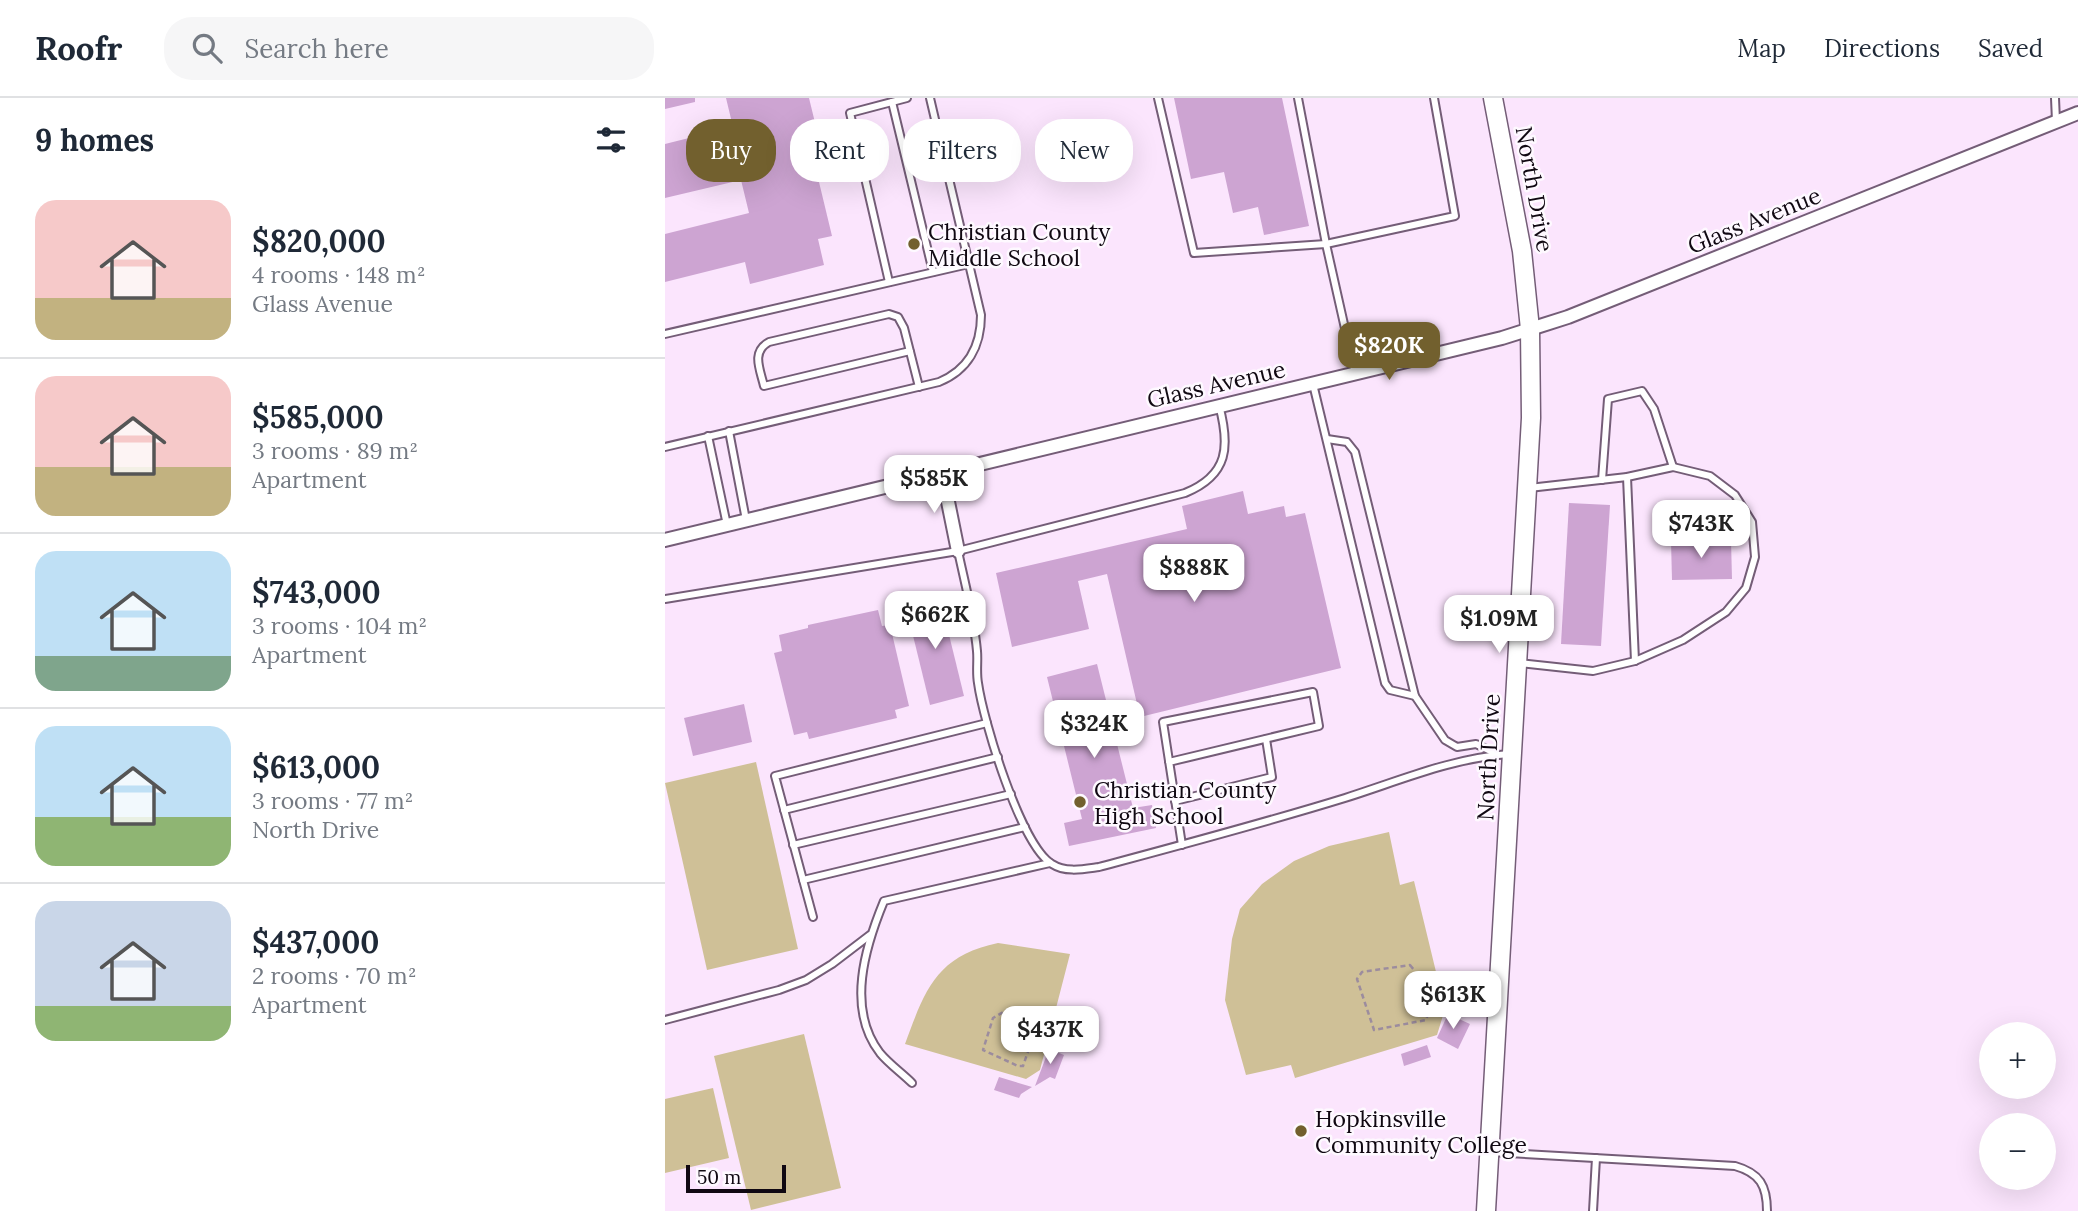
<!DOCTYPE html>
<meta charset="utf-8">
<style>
:root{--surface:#fff;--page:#f6f6f7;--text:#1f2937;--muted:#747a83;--line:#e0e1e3;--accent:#72602e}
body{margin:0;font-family:Lora,serif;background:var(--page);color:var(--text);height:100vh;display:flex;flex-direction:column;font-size:26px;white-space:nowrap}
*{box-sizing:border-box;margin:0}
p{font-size:23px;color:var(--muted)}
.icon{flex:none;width:38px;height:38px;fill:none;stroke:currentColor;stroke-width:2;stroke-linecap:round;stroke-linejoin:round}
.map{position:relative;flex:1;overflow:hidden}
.side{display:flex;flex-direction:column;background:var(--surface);width:665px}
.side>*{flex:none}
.banner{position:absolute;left:21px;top:21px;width:665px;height:63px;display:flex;gap:14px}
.buttons{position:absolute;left:1314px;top:924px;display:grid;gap:14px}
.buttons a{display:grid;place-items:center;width:77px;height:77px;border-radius:50%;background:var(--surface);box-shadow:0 7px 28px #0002;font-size:35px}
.scale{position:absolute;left:21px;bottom:18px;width:100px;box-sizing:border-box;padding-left:7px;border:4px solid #100812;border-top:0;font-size:19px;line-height:24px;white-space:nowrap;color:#100812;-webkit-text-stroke:5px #fef9ff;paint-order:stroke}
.price{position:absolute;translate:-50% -60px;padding:0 16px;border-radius:14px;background:#fff;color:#222;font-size:23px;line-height:46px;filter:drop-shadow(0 2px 4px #0008)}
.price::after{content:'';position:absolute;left:50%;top:42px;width:21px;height:16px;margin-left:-10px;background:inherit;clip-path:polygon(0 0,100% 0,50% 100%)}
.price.selected{background:var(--accent);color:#fff}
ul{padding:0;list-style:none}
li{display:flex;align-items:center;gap:21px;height:175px;padding:0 35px}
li+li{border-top:2px solid var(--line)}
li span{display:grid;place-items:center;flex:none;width:196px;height:140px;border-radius:21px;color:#555}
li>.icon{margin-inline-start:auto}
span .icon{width:84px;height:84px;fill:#fffc;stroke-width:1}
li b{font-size:30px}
h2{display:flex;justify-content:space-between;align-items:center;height:84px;padding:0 35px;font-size:30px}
.tag{padding:0 24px;border-radius:28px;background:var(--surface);box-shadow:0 7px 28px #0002;font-size:24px;line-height:63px}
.tag.selected{background:var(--accent);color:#fff}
header{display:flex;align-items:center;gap:42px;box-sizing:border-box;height:98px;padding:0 35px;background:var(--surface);border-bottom:2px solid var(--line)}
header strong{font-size:33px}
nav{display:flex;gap:38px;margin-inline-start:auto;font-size:24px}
.search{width:490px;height:63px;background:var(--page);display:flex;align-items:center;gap:18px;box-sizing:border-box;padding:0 24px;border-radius:28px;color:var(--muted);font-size:26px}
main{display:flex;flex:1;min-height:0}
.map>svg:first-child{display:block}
</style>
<header>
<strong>Roofr</strong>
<div class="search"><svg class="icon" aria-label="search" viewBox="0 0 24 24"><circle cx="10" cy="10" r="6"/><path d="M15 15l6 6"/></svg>Search here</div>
<nav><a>Map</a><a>Directions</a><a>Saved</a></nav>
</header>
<main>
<section class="side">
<h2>9 homes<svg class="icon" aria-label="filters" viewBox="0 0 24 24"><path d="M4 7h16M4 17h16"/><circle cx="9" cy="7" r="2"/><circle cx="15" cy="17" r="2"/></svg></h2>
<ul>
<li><span style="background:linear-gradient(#f6c9c9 70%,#c2b280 0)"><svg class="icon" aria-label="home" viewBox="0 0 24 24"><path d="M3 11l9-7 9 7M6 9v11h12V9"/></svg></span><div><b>$820,000</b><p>4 rooms · 148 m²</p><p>Glass Avenue</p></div></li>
<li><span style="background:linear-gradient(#f6c9c9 65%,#c2b280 0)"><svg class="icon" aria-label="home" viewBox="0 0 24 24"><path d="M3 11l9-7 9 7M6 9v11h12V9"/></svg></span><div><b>$585,000</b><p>3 rooms · 89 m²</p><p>Apartment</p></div></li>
<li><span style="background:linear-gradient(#bfe0f5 75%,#7fa58c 0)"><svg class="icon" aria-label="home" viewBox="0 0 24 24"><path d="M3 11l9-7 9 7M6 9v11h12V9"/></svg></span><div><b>$743,000</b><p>3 rooms · 104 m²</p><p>Apartment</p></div></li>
<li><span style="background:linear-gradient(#bfe0f5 65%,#8fb573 0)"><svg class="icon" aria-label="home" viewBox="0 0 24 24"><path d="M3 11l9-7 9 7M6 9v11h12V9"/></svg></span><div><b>$613,000</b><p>3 rooms · 77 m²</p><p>North Drive</p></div></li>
<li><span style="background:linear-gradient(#c9d6e8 75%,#8fb573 0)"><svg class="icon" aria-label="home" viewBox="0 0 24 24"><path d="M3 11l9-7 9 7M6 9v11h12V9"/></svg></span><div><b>$437,000</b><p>2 rooms · 70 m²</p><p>Apartment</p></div></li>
</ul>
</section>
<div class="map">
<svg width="1413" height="1113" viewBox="0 0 1413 1113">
<rect width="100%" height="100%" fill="#fbe5fd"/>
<!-- green -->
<g fill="#cfc097">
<polygon points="91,664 133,851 42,872 0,685"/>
<polygon points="724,734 735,787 749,783 780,911 772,937 630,980 626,967 581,977 560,902 567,841 575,811 597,786 629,763 664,748"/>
<path d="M 333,845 L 405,856 L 375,972 L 361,981 L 240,946 C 260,892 271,858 333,845 Z"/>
<polygon points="139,936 176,1090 86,1112 49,958"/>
<polygon points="48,990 64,1060 0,1075 0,1001"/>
</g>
<!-- building -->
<g fill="#cda4d2">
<polygon points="0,0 30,0 30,4 0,11"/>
<polygon points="61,0 144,0 164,82 154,84 167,138 153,141 159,167 85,186 80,164 0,184 0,136 84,115 76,82 0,100 0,46 68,29"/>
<polygon points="509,0 617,0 644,128 599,137 593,109 568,115 559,74 526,81"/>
<polygon points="578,393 583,416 619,408 621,419 640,415 676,570 475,619 442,476 413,483 424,531 347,549 331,475 522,431 517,408"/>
<polygon points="904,405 945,407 936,548 896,546"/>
<polygon points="1066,442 1067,481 1007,482 1006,443"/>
<polygon points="275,500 299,598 265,607 241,509"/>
<polygon points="213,512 217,528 225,527 244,608 230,612 232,620 144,641 142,634 129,637 109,555 117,553 114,537 143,530 143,527"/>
<polygon points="432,566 468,710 487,707 491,730 404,748 399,725 417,721 382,579"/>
<polygon points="79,606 87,644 28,658 19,620"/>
<polygon points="794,882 797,908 783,911 779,885"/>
<polygon points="783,916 805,926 793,951 772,940"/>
<polygon points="762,947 766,959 739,968 736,956"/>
<polygon points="384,951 399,957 390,981 385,979 370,988"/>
<polygon points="334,979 367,989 356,996 354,1000 329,992"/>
</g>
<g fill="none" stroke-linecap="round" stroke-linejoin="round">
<defs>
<g id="lane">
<polyline points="493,0 529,155 661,146 790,118 769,0"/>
<polyline points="633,0 661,146 690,275"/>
<polyline points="1390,0 1391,23"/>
<polyline points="227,4 268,174"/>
<polyline points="224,184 185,15 242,0"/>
<polyline points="0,236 304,166"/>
<path d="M 245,253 L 99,288 C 95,271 86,254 104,244 L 224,216 L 233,219 L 239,230 L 254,289"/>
<polyline points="648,286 720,585 725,592 750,598"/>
<polyline points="64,333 81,422"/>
<polyline points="43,338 62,427"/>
<polyline points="662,341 682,344 690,354 750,598 780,642 792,649 811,646 832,656"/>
<path d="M 0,349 L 274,284 C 303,272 316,248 316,217 L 265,0"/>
<polyline points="962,379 970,563"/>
<polyline points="937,382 943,301 977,293 989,311 1008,369"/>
<path d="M 293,453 C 300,486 309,519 312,553 C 313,563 311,574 313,585 C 318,622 356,748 387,766 C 401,775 419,771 434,769 C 516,747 599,725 680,700 C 734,683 787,660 844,656"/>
<path d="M 0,501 L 293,453 L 520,395 C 564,377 565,348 554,307"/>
<polyline points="855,565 928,573 970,563 1018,542 1061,514 1081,490 1090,459 1087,424 1070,397 1045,378 1008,369 962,379 864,390"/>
<polyline points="504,664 654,628 648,594 498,624 517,747"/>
<polyline points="510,703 607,679 601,641"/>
<polyline points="119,712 333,659"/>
<polyline points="128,747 346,696"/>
<polyline points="138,782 360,729"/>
<polyline points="148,819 110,678 322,625"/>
<polyline points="0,922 114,892 141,882 167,866 205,837"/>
<path d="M 247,985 C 237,975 224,966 215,955 C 181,911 200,849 219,803 L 385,765"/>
<path d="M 826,1054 L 1070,1068 C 1095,1075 1102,1088 1102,1113"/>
<polyline points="928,1113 931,1060"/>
</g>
<g id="street">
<polyline points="277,374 293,453"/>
<polyline points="0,442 837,240 903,219 1413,15"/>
</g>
<polyline id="secondary" points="821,1113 866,320 865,231 857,153 828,0"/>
</defs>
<!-- lane casing -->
<use href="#lane" stroke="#745d77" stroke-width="10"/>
<!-- street casing -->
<use href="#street" stroke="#745d77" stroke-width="16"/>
<!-- secondary casing -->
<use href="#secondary" stroke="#745d77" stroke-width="21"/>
<!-- path -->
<g stroke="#9c8c9e" stroke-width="2.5" stroke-dasharray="5 3.5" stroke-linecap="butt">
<polygon points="745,867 749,872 762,919 761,922 709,932 692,881 697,874"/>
<polygon points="340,913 372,927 358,968 353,968 318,952 328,920"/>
</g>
<!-- lane -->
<use href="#lane" stroke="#fff" stroke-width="6"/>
<!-- street -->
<use href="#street" stroke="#fff" stroke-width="12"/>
<!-- secondary -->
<use href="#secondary" stroke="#fff" stroke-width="18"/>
</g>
<!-- markers -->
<g fill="#72602e" stroke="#fef9ff" stroke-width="2.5">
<circle cx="249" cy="146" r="7"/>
<circle cx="415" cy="704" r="7"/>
<circle cx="636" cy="1033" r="7"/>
</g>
<g text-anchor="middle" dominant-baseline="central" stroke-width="5" stroke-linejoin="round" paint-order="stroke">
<!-- street labels -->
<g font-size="23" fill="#100812" stroke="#fef9ff">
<text transform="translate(870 91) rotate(80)">North Drive</text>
<text transform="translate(1089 122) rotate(-22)">Glass Avenue</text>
<text transform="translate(551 286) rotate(-13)">Glass Avenue</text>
<text transform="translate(823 659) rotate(-87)">North Drive</text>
</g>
<!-- poi labels -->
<g font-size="23" fill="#100812" stroke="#fef9ff" text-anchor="start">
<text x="263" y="133">Christian County<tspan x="263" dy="26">Middle School</tspan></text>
<text x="429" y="691">Christian County<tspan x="429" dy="26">High School</tspan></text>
<text x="650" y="1020">Hopkinsville<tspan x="650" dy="26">Community College</tspan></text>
</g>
</g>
</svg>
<div class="buttons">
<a>+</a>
<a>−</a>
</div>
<div class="scale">50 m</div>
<b class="price selected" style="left:724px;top:284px">$820K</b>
<b class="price" style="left:269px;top:417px">$585K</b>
<b class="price" style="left:1036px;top:462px">$743K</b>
<b class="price" style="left:529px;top:506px">$888K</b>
<b class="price" style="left:270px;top:553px">$662K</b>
<b class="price" style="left:834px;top:557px">$1.09M</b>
<b class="price" style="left:429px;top:662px">$324K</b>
<b class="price" style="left:788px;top:933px">$613K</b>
<b class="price" style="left:385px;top:968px">$437K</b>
<div class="banner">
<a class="tag selected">Buy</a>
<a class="tag">Rent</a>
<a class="tag">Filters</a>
<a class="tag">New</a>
</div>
</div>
</main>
